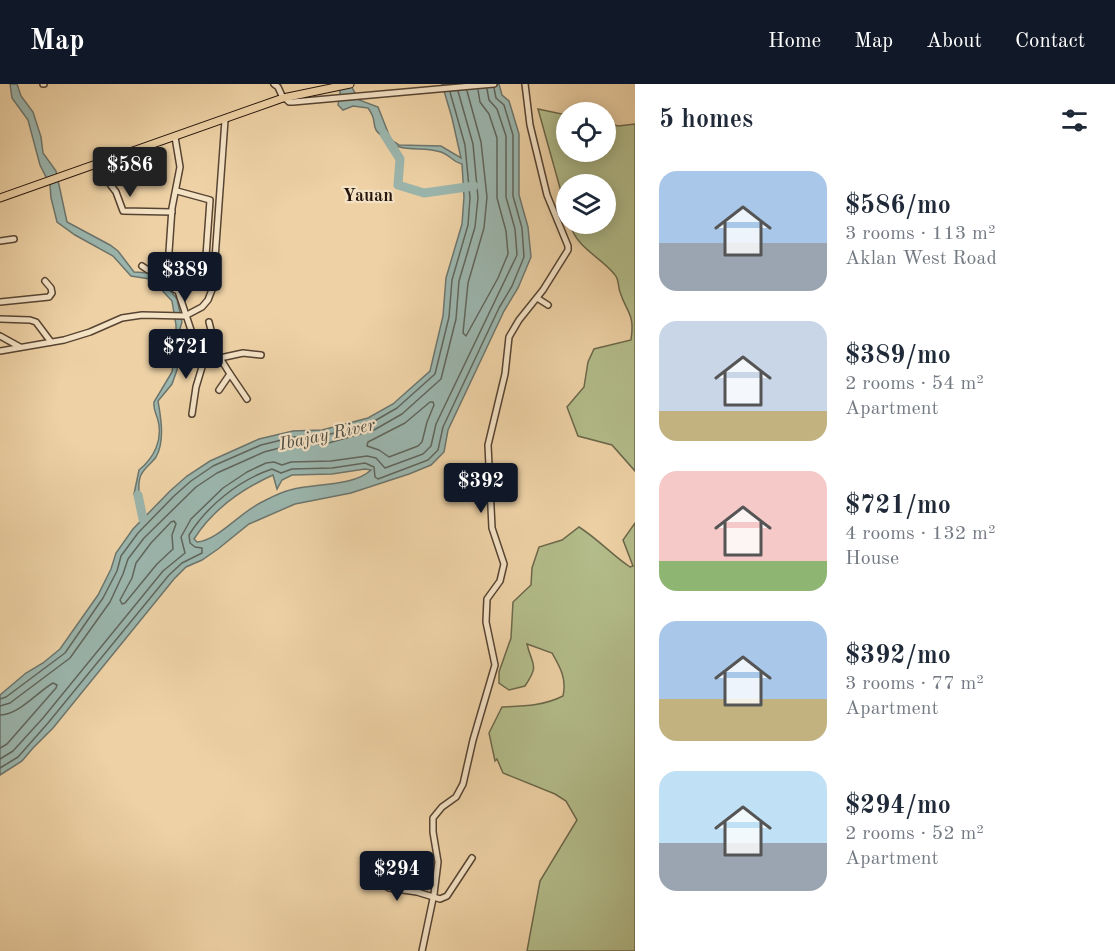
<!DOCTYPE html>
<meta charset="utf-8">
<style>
:root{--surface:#fff;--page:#f2f2f3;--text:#1f2937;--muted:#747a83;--accent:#111827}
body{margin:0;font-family:"Old Standard TT",serif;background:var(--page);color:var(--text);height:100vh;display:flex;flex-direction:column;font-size:22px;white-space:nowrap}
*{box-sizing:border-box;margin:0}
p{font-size:20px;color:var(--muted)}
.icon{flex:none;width:33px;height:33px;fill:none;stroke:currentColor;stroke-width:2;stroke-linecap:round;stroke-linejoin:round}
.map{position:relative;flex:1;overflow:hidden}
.details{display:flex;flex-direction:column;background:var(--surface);width:480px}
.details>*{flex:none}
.controls{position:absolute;left:556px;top:18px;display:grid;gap:12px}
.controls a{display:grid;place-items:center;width:60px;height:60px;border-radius:50%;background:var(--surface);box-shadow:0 3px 15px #0003;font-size:30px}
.price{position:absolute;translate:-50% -51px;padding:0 14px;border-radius:6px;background:var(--accent);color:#fff;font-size:20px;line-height:39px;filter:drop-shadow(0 2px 3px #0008)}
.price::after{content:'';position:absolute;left:50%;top:36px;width:18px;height:14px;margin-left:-9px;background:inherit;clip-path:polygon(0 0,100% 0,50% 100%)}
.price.active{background:#222;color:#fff}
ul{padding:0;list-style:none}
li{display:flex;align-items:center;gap:18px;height:150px;padding:0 24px}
li span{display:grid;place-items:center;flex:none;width:168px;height:120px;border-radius:18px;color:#555}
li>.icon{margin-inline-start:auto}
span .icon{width:72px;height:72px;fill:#fffc;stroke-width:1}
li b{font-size:26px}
h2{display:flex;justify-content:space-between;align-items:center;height:72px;padding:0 24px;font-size:26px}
header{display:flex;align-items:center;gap:36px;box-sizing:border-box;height:84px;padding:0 30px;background:var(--accent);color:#fff}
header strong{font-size:28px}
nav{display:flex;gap:33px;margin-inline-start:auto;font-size:21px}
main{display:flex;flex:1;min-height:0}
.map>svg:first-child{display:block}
</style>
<header>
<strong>Map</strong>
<nav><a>Home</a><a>Map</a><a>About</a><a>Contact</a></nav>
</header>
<main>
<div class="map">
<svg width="635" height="867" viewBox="0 0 635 867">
<rect width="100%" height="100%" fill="#eed2a6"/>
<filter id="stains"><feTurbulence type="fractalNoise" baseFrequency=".00333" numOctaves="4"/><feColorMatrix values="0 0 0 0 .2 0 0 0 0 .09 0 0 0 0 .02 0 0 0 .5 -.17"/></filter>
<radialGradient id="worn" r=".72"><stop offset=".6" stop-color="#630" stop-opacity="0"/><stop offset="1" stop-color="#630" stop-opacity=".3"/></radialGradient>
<!-- green -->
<g fill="#b3bd8b" stroke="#6c684b" stroke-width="1.5">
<path d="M 538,25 L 567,31 L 567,68 L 606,68 L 606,39 L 618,42 L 635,40 L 635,387 L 612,361 L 578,352 L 567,323 L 584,303 L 588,278 L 594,265 L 631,256 C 635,229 627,230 620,208 C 618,203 619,195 615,191 C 600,172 577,165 570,140 L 606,140 L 606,100 L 567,100 L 567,129 Z"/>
<path d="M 635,439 L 635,867 L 527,867 L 540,797 L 577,736 L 566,717 L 555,710 L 503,689 L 497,675 L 495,677 L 489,649 L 502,623 C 524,622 543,622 563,612 C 567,595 560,583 552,569 L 527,560 C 532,582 540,580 525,602 L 509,606 L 499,599 L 499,588 L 511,554 L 513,518 L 531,501 L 532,484 L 539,463 L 562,456 L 579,443 C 598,455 612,471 630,483 L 633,482 L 623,456 Z"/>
</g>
<!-- water -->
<g fill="#9bb6ae" stroke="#6c756d" stroke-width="1.5" fill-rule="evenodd">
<path d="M 10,0 L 17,0 L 21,12 L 33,28 L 41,53 L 43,69 L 56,87 L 67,138 L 110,161 L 118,167 L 134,188 L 150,189 L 163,197 L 177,215 L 182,238 L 179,248 L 181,266 L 177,286 L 172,300 L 158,317 C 161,334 165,357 156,373 C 152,379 144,384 141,391 C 136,400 141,413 139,423 L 134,410 L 139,386 C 154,374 163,356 158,336 C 156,329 153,325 154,318 L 172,288 L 176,261 L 176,241 L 172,217 L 158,202 L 150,195 L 131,192 L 113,172 L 75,151 L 57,138 L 51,114 L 50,101 L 40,81 L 28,36 L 12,14 Z"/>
<path d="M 339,0 L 350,0 L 359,16 L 378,23 L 391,56 L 399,61 L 441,62 L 461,74 L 452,34 L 442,0 L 499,0 L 502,11 L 509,17 L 519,50 L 519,111 L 528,143 L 531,173 L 518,204 L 504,227 L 448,346 L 444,368 L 431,381 L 409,390 L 351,409 L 295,420 L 249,440 L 218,465 L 202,476 L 186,483 L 174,495 L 53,644 L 33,664 L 22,677 L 0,691 L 0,611 L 26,589 L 43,579 L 60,565 L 98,511 L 111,485 L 116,469 L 133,445 L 170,407 L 187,392 L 210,377 L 259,355 L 293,347 L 322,346 L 368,334 L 393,320 L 430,287 L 443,232 L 446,194 L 462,140 L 464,113 L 462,80 C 453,78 450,71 441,68 C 421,61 399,71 383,53 C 381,51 378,49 376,46 C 372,38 377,36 368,24 L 353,22 L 343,26 L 338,21 L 340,8 ZM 365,385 L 371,386 C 353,403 313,399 290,406 C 281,408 272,413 264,417 C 242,426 218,457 197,458 L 194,455 C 213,425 242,405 273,391 L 277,405 L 282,396 L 292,391 L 332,390 Z"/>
</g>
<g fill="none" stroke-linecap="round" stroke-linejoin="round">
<!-- shore -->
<g stroke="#60655c" stroke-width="1.5">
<polyline points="467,7 481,58 487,113 484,144 468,199 463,249 466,252 498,194 508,170 506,147 497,114 497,54 489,30 480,18 478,6"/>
<polygon points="430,318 433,318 434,321 427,338 422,358 418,362 389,373 379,366 367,362 368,358 405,339"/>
<polygon points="171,438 174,437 176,440 172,451 173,465 157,480 125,519 122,520 120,516 132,494 136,479 151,459"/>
<polyline points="0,615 6,613 65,569 103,514 117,487 121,472 138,449 174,412 191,397 213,382 261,361 294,353 323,352 371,339 397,324 435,290 449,233 452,196 468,141 470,114 465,61 450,8"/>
<polyline points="0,622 10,619 70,574 110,518 123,490 128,475 144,454 196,403 217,389 264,368 295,360 325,360 374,346 402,330 441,295 456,235 459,197 475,143 478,114 473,60 458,7"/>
<path d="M 0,631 C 20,630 36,609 53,599 L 57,601 L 56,604 L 7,660 L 0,664"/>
<polyline points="0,675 13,667 43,634 163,487 185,469 181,453 191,435 223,404 247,388 266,379 274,378 282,381 291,378 331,377 367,372 376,374 385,384 423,370 431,362 436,340 517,171 515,145 506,113 506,52 497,25 489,16 487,5"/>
<path d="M 0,684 L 18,673 L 48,639 L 169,491 L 182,479 L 202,469 L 202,464 L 195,463 L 190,459 L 189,451 C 207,422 239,396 272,385 L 281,389 L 292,385 L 332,384 L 365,379 L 374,383 L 375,393 L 378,395 L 428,376 L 438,366 L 443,343 L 499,224 L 512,202 L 524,173 L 522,144 L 513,112 L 513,51 L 504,21 L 496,14 L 494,4"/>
</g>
<!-- river -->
<g stroke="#9bb6ae" stroke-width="9">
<polyline points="384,50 400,75 398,101 424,109 474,102"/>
<polyline points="138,411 143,435"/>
</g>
<defs>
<g id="minor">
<polyline points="43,0 44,0"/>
<polyline points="274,0 278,3 283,14"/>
<polyline points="285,14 289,18 293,18 494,0"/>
<polyline points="175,53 180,83 172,124 167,197 170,203 178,207 192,249 208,263 196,303 192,330"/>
<polyline points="99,79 103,91 116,108 123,127 172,128"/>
<polyline points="177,107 210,116 206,172"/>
<polyline points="0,157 14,155"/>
<polyline points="142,182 148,186 167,189"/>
<polyline points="537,214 548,221"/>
<polyline points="0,218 49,213 52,209 51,204 45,197"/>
<polyline points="0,235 30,236 36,238 51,258"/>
<polyline points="0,252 20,263"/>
<polyline points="201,258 210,252 211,246 209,238"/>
<polyline points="208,263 220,274 230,290 219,306"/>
<polyline points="0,267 64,256 90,248 122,234 142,231 185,232 202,223 208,216 213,203 225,36"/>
<polyline points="220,274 243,269 261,271"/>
<polyline points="230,290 247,315"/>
<polyline points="372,794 389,804 417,808 440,815 447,812 472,774"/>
<polyline points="422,867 434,810 438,778 433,748 433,734 442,723 456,713 463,700 473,656 495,581 486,538 487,515 500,497 504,480 492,444 488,361 505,290 509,253 519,236 543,206 568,166 568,162 547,111 530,41 525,0"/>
</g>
<polyline id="major" points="0,114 283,14 350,0"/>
</defs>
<!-- minor casing -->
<use href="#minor" stroke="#574432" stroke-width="8"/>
<!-- major casing -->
<use href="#major" stroke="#25140b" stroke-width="9"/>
<!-- minor -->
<use href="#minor" stroke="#f4e2c5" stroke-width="5"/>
<!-- major -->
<use href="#major" stroke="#eed2a6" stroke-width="7"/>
</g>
<g text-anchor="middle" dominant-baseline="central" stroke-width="4.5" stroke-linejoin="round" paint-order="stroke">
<!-- neighbourhood labels -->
<g font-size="18" font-weight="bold" fill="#25140b" stroke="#f4e2c5">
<text x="368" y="112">Yauan</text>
</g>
<!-- water labels -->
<g font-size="18" font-style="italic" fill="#4e4d44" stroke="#f4e2c5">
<text transform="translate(327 351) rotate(-12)">Ibajay River</text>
</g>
</g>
<rect width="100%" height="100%" filter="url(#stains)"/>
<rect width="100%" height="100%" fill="url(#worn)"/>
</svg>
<div class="controls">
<a><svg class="icon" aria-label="locate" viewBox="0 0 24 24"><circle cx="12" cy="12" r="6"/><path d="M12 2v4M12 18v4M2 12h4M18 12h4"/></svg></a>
<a><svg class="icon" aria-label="layers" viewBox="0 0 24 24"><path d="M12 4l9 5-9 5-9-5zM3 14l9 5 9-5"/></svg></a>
</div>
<b class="price active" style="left:130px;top:114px">$586</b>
<b class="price" style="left:185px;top:219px">$389</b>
<b class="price" style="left:186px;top:296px">$721</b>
<b class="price" style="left:481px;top:430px">$392</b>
<b class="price" style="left:397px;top:818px">$294</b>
</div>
<section class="details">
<h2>5 homes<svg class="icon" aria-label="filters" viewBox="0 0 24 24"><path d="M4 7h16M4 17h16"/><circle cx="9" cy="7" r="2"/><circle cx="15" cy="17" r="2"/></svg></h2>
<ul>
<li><span style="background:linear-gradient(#a9c7e8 60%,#9aa5b1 0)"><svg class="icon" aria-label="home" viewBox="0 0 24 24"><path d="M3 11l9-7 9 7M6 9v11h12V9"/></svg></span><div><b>$586/mo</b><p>3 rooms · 113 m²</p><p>Aklan West Road</p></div></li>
<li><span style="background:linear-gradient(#c9d6e8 75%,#c2b280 0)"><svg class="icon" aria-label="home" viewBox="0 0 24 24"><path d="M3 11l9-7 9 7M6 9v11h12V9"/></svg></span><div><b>$389/mo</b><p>2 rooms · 54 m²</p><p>Apartment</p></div></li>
<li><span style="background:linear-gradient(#f6c9c9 75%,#8fb573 0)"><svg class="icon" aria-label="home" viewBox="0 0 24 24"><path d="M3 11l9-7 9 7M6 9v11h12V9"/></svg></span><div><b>$721/mo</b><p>4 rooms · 132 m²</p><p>House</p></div></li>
<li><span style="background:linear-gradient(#a9c7e8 65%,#c2b280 0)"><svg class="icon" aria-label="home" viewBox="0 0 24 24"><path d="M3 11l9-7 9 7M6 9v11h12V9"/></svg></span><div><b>$392/mo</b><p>3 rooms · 77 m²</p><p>Apartment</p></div></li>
<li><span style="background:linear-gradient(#bfe0f5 60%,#9aa5b1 0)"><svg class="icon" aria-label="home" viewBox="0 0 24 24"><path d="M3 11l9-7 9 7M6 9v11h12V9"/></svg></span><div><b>$294/mo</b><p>2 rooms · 52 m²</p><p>Apartment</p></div></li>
</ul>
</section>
</main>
